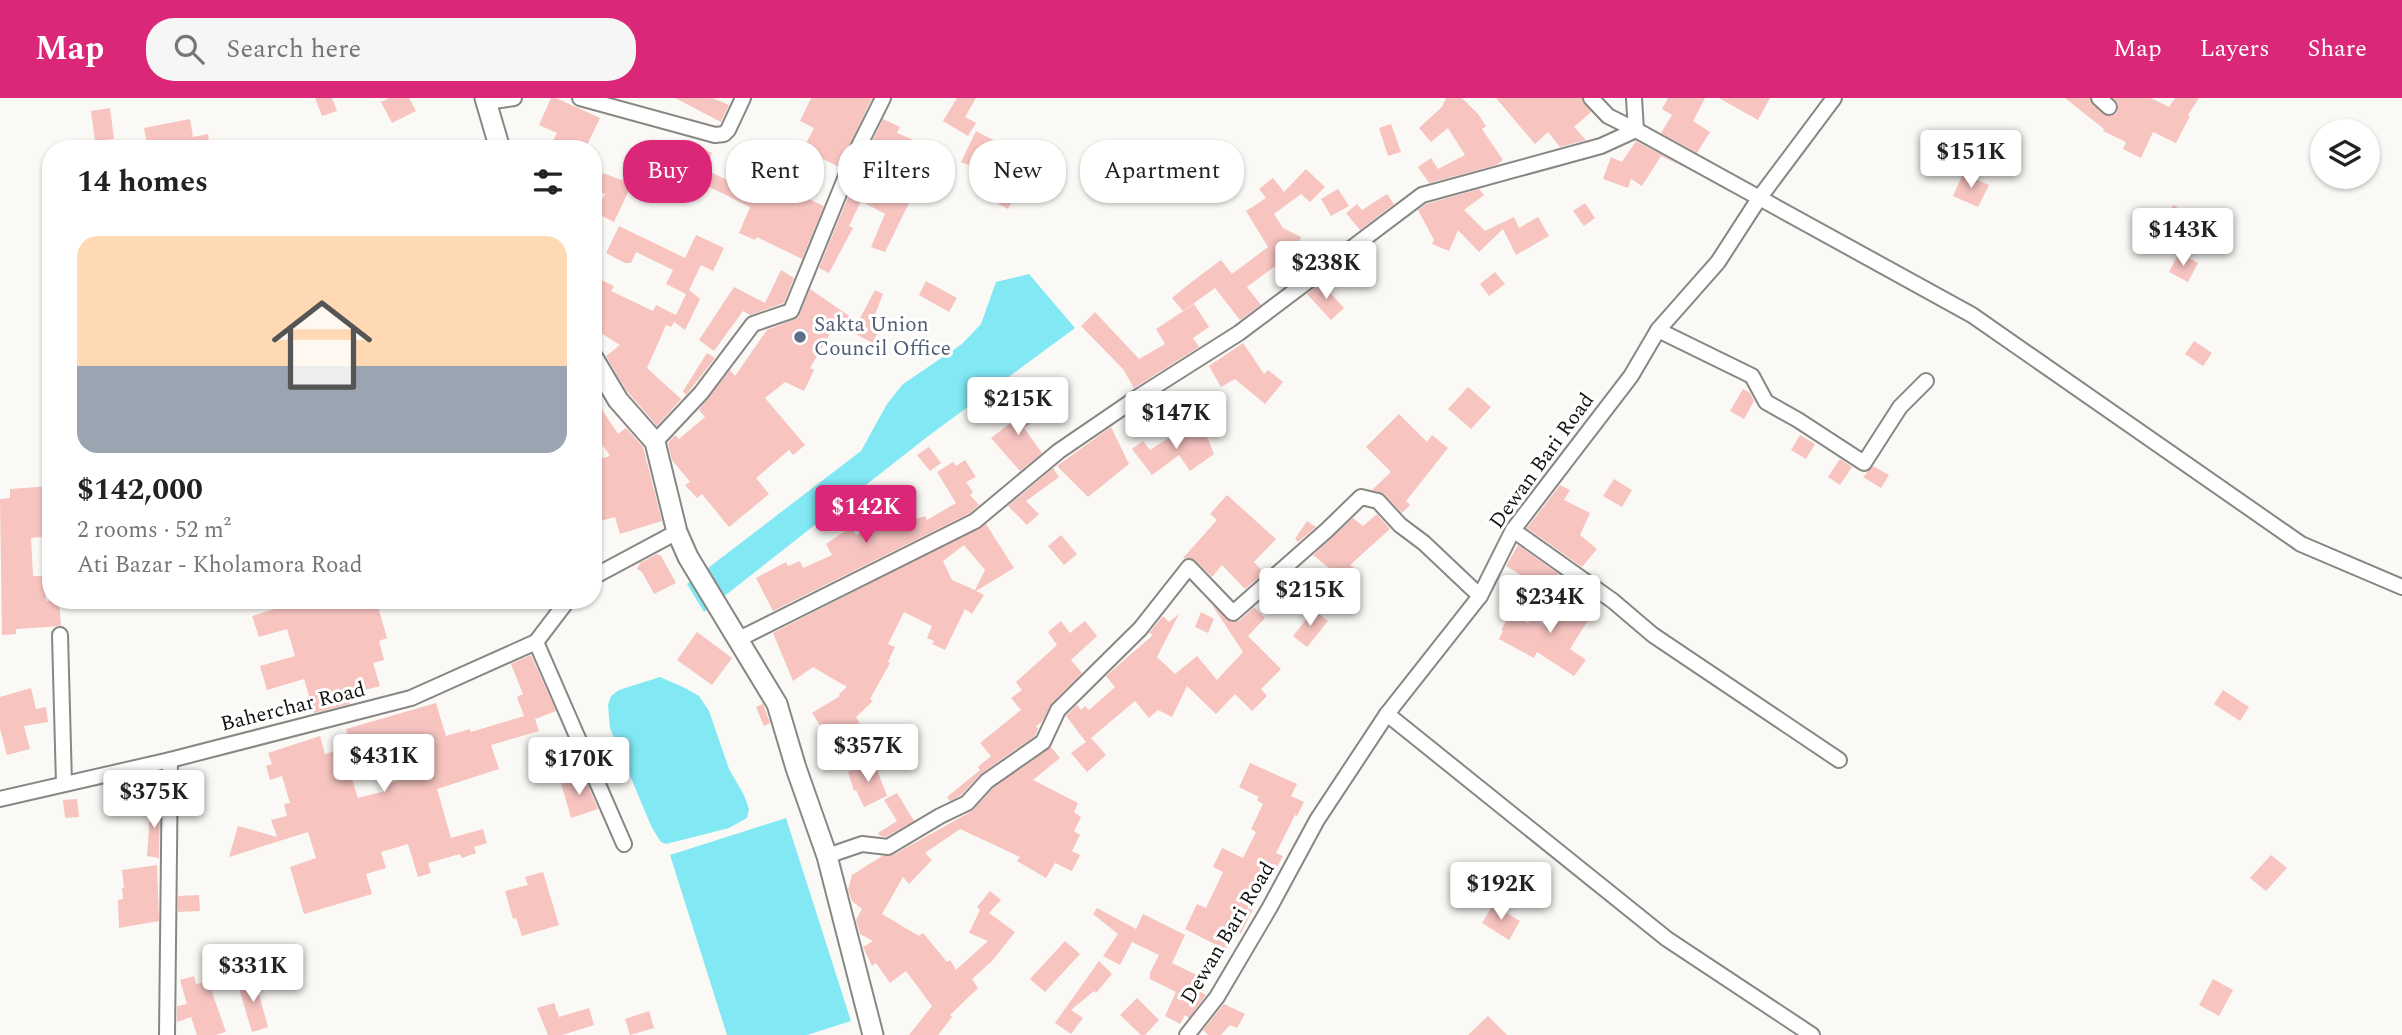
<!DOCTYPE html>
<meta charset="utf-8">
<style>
:root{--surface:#fff;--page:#f6f6f6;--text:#222;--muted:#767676;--accent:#db2777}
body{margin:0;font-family:Spectral,serif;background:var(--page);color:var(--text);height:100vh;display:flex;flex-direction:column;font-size:26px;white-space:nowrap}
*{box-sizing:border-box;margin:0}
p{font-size:23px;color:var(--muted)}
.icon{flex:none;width:38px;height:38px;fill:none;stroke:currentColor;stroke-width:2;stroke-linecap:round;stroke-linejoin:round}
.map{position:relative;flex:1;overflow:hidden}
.side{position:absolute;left:42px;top:42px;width:560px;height:469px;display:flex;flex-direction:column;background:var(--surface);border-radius:28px;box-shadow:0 2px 5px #0004}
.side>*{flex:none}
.guide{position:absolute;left:623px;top:42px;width:665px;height:63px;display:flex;gap:14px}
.buttons{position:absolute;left:2310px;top:21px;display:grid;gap:14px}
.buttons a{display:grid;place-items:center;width:70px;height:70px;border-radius:50%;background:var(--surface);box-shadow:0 2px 5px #0004;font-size:35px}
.price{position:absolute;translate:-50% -60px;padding:0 16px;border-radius:7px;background:#fff;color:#222;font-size:23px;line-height:46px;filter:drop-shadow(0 2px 4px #0008)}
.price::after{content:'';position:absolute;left:50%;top:42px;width:21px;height:16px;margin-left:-10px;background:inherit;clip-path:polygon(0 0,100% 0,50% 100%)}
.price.current{background:var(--accent);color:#fff}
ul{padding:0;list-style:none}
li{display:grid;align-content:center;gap:14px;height:371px;padding:0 35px}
li span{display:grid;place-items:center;height:217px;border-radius:21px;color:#555}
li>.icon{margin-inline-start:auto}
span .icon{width:126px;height:126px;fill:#fffc;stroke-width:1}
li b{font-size:30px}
h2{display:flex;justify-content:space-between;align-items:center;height:84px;padding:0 35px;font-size:30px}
.chip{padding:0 24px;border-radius:28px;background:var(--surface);box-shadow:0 2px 5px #0004;font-size:24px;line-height:63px}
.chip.current{background:var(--accent);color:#fff}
header{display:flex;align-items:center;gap:42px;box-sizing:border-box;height:98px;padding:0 35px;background:var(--accent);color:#fff}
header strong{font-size:33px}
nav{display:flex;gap:38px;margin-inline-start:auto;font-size:24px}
.search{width:490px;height:63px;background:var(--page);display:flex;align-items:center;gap:18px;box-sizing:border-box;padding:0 24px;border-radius:28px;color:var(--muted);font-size:26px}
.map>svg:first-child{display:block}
</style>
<header>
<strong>Map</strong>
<div class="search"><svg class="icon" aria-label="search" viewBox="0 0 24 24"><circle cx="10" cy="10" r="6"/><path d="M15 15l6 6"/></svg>Search here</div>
<nav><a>Map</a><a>Layers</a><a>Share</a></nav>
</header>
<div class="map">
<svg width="2402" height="937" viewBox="0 0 2402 937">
<rect width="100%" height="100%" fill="#faf9f5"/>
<!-- water -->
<g fill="#81e8f4">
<polygon points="1029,176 1075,230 927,339 704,514 687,486 861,353 887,306 903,286 962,246 981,226 996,184"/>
<polygon points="660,579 685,590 699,598 709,613 729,671 744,697 749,711 747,720 729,730 666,746 661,744 652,730 610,630 608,607 611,598 619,592"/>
<polygon points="786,720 851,923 807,937 727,937 670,757"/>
</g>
<!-- building -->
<g fill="#f7c4c0" fill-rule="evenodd">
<polygon points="315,0 332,0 337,13 322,18"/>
<polygon points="389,0 409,0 416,13 392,25 381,4"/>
<polygon points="551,0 556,0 600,20 585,51 549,51 557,35 539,27"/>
<polygon points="675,0 713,0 729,7 721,24"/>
<polygon points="811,0 872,0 839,69 803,51 814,30 800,23"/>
<polygon points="957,0 976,0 965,19 976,25 968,38 943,23"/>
<polygon points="1446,0 1462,0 1478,16 1486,28 1482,31 1503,62 1496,67 1429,85 1418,69 1431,60 1438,71 1465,57 1448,30 1431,44 1419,30 1442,9"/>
<polygon points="1496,0 1582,0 1591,14 1574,29 1586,42 1560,49 1548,34 1535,46"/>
<polygon points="1668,0 1705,0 1693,23 1710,34 1697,55 1661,35 1672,17 1662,11"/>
<polygon points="1719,0 1770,0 1758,22"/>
<polygon points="2065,0 2090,0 2093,7 2108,18 2116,16 2118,12 2118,5 2113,0 2151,0 2169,9 2175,0 2199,0 2188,17 2190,18 2176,45 2153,34 2141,60 2123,51 2126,44 2103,33 2104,31"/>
<polygon points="110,10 114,41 95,43 91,13"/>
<polygon points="190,21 193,39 208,36 210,51 148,51 144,30"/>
<polygon points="883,21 900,29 897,35 947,56 941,71 910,57 894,91 912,99 885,154 871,149 885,116 861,103 849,128 853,130 829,175 819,170 865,58"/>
<polygon points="1391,26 1401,54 1388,58 1379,30"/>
<polygon points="976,33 999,45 985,74 961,64"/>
<polygon points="684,42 712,55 704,71 767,101 783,65 770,59 777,45 807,59 790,92 824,108 802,161 757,139 755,142 739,135 750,109 671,70"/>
<polygon points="1636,43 1688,71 1661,58 1642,88 1631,81 1628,90 1603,81 1611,59 1622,64"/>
<polygon points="1306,71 1325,89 1310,104 1301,96 1274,116 1283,130 1301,139 1292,159 1289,158 1247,189 1261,207 1240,222 1215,190 1183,213 1172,200 1189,186 1221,162 1232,176 1268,149 1246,113 1266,100 1259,91 1273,80 1284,94"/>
<polygon points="1000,72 1023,83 1008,111 985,99"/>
<polygon points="603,75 632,86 614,124 596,115 605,96 596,92"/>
<polygon points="1963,76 1989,87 1978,109 1953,98"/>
<polygon points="1338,91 1349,108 1331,118 1321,101"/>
<polygon points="1479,91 1484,97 1464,112 1485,133 1514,119 1519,130 1538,119 1549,138 1516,157 1503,131 1479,154 1458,132 1449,153 1432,146 1434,142 1418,112 1426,106"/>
<polygon points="1387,96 1394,106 1360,132 1346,115 1357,106 1362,112"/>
<polygon points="1585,105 1595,120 1584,128 1573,113"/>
<polygon points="2174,107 2187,118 2167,141 2154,130"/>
<polygon points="619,128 685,160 696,137 724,150 713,173 701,167 689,192 700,201 685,232 674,224 671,229 666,227 647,270 681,301 657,328 626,292 606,258 620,247 598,233 603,225 593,220 593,178 614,188 611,193 653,213 656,207 676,217 686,196 666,186 673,172 636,154 631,165 625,165 606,155"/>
<polygon points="2179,155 2198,165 2188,184 2169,174"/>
<polygon points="781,172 794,180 784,205 750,217 743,213 714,253 699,242 734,189 765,205"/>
<polygon points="1495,174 1505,186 1489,198 1480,186"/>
<polygon points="926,183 957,200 949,214 919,197"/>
<polygon points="1321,185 1344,210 1331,222 1307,196"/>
<polygon points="810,191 858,224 875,192 883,196 871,227 880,232 872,245 836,225 810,270 814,272 804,293 785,284 765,300 805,347 793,357 789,352 756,380 769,396 729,429 702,396 697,400 685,387 690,384 672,362 668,345 675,337 679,341 705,319 699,312 730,272 735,278 767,232 798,220"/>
<polygon points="1194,206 1209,229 1193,240 1199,249 1134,290 1123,271 1081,228 1095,214 1139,261 1165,246 1156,231"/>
<polygon points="2194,243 2212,255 2203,268 2185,256"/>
<polygon points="1243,245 1264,276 1268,272 1283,284 1265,306 1235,281 1221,289 1209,268"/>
<polygon points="707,255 715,260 686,297 683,293"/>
<polygon points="1468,289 1491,309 1471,331 1448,311"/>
<polygon points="1743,291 1750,295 1754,303 1744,321 1730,313"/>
<polygon points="593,298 618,336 626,330 643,349 662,423 620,436 615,419 593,425 593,363 610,358 593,333"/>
<polygon points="1021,299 1036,322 1024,330 1042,355 1020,373 991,340 1017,320 1020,325 1008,307"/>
<polygon points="1399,316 1427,344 1432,337 1448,350 1406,403 1410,407 1402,415 1384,396 1372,392 1391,374 1366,349"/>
<polygon points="1195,327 1208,341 1214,356 1190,373 1179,357 1152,377 1132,351 1143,343 1150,352 1178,334 1182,339"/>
<polygon points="1111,329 1129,366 1088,399 1057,368"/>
<polygon points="1800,337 1815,346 1806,361 1791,352"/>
<polygon points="929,349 941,365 930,373 917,357"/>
<polygon points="1840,361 1852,369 1840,387 1828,379"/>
<polygon points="965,362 976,379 966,384 973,394 970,397 979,407 970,415 773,513 756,480 786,464 788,468 800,463 803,470 832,457 826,446 851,429 856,437 886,424 891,433 902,426 925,418 927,422 956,405 937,374 953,364 956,368"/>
<polygon points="1873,368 1889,377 1881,390 1863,379"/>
<polygon points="1053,370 1059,379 1026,403 1039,416 1027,427 1008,408"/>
<polygon points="1614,381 1632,392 1622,409 1603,398"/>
<polygon points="1560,387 1570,392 1564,402 1590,415 1580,437 1597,451 1582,469 1527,430"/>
<polygon points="51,388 51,438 31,440 33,478 44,478 46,503 59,502 61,528 16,531 16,536 2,537 0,401 10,400 10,391"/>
<polygon points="1227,397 1276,441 1254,464 1264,475 1245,491 1222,467 1212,479 1195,462 1183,460 1217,422 1210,416"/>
<polygon points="1377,416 1390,431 1350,467 1359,473 1326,513 1314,503 1335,475 1313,457 1353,420 1363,428"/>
<polygon points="1307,423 1316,429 1298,444 1295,441"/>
<path d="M 986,426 L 1014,470 L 976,493 L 984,497 L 972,516 L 965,511 L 945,552 L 932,546 L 934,543 L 927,540 L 932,528 L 904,514 L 888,546 L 895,549 L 888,564 L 890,565 L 870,601 L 873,603 L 856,619 L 865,634 L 851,642 L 845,632 L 829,640 L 822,626 L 820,627 L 812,615 L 840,598 L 839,596 L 847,589 L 813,569 L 793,583 L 773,535 ZM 964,447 L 985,472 L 975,492 L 952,482 L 943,463 Z"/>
<polygon points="1061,437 1077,456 1064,467 1048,448"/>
<polygon points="1518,447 1559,476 1548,494 1506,468"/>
<polygon points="657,456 661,458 676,485 654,496 642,474 637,471 640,465"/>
<polygon points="1566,498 1593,514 1570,551 1586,562 1574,578 1537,554 1534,560 1499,541 1503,533 1501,532 1511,515 1528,525 1533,519 1547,529"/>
<polygon points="279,502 307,502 309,511 339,502 376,502 387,540 379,543 384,562 373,565 380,588 347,597 350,606 314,615 304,581 267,592 260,568 295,558 287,531 259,539 252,518 281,509"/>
<polygon points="1212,507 1231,524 1239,523 1254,509 1265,520 1248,538 1281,571 1261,591 1267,598 1252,613 1235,596 1216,616 1187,588 1172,619 1158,612 1149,620 1135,603 1091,640 1106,657 1087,674 1071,655 1086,644 1066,618 1077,607 1081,612 1085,608 1089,612 1115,589 1106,578 1153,537 1149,535 1163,518 1169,524 1179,516 1157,559 1175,576 1197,558 1217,582 1243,554"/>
<polygon points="1314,512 1328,523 1307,549 1293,538"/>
<polygon points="1201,514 1214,521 1208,535 1195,529"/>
<polygon points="1061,523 1070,535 1085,523 1097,538 1071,562 1082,575 1051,606 1042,624 1036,628 1038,631 1035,638 982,675 961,697 950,703 947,699 980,672 978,669 991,658 980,645 1021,612 1011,600 1022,592 1016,584 1057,547 1048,534"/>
<polygon points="697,534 732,560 712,587 677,562"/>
<path d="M 531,557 L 556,613 L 535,621 L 539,633 L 491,647 L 499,671 L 437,691 L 451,740 L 483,731 L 487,745 L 474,749 L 476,755 L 462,760 L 460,756 L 428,765 L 431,775 L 418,779 L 408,746 L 381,754 L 386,770 L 366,776 L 372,796 L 304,816 L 290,769 L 316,760 L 308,734 L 229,759 L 238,728 L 277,739 L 271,722 L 287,718 L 284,706 L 290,705 L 282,678 L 270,682 L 266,668 L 272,666 L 268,655 L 320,638 L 325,656 L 352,648 L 346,631 L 436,605 L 446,638 L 470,631 L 471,634 L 524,618 L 517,599 L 523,596 L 511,566 ZM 392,655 L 399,682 L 383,688 L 385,693 L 358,700 L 350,675 L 362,671 L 360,665 Z"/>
<polygon points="31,590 36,611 46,609 48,624 24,628 30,651 7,657 0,631 0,599"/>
<polygon points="2223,592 2249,609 2240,623 2214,606"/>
<polygon points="763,606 770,625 764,628 756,609"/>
<polygon points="1051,649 1060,660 1033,682 1078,705 1074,714 1081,719 1074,733 1080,737 1072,753 1080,757 1072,773 1055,765 1046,780 1017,763 1020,759 960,731 925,755 932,762 909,786 903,779 882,816 919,838 923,835 947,864 950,862 956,872 988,843 969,835 980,812 977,809 990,793 1001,802 989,815 1015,834 992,863 972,881 978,890 950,917 952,919 938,937 909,937 932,908 906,873 890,885 876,865 872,868 863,849 873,843 860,836 856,822 862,811 852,803 848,792 852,777 882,758 893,757 972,713 993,690"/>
<polygon points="874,664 887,698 864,709 856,692 854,693 848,674"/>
<polygon points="1250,665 1297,686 1291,698 1304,704 1297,718 1295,717 1276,755 1283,758 1272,779 1266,776 1250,810 1253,811 1241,835 1235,832 1226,852 1185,831 1197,806 1206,810 1223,774 1213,769 1222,750 1243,760 1256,734 1251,731 1263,706 1257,702 1259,699 1239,689"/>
<polygon points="584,678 598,711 571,720 561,685"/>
<polygon points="897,695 914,723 886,739 880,738 878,735 897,723 884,702"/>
<polygon points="77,701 79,719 65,720 63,702"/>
<polygon points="160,702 159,760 147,758 151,703"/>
<polygon points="2271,757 2287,770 2266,793 2250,780"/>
<polygon points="157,767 159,823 119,830 118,802 123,801 122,790 124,790 122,772"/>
<polygon points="543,774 559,827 522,838 516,820 513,821 505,793 528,787 525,779"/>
<polygon points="199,797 200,813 178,814 178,798"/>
<polygon points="1493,807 1520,823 1509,842 1482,825"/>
<polygon points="1097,810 1136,831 1143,816 1185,837 1172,865 1207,882 1201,894 1206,897 1189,920 1185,917 1180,926 1165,918 1176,894 1150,881 1150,875 1159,857 1132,844 1120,867 1103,858 1118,836 1093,816"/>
<polygon points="1065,843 1080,856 1045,894 1030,881"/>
<polygon points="1099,863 1112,876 1096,895 1094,893 1071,912 1083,920 1071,936 1055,925"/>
<polygon points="194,878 196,886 208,883 226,934 215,937 197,937 191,919 177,924 177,908 187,906 180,882"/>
<polygon points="254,879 268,929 252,934 237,884"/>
<polygon points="2213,881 2233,892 2219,918 2199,907"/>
<polygon points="1137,900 1159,922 1145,937 1141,937 1120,917"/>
<polygon points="554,905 559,919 589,910 594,927 562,937 548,937 537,910"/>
<polygon points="1224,906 1245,916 1237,930 1230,927 1221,937 1208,937 1203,932"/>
<polygon points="649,913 654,930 630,937 625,921"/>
<polygon points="1488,918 1507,937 1468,937"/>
</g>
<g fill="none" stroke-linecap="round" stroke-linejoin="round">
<defs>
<g id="street">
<polyline points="580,0 715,37 724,36 728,32 743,0"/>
<polyline points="1591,0 1608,18 1636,32"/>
<polyline points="1634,0 1636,32"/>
<polyline points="2099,0 2109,9"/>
<polyline points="487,4 514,0"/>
<polyline points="1658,232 1752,278 1766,304 1798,322 1864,365 1900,309 1926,283"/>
<polyline points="655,344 701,295 753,226 791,213 856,54 883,0"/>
<polyline points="1513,432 1613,503 1653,537 1839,662"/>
<polyline points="593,479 677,434"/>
<polyline points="60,537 64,686"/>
<polyline points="739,541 975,423 1059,353 1138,299 1239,235 1422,97 1601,48 1636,32 1972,217 2301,446 2402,489"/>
<polyline points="536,544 624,746"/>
<polyline points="1387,616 1667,841 1812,937"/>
<polyline points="0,701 170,662 411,600 536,544 568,502"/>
<polyline points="827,758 862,746 888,749 940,718 967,705 987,683 1043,644 1058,612 1140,531 1189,469 1233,515 1327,432 1361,399 1378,403 1400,427 1424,445 1480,498"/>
<polyline points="167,937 170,662"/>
<polyline points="1187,937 1217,899 1270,809 1317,722 1387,616 1480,498 1513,432 1631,278 1658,232 1718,164 1760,99 1834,0"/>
</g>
<g id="secondary">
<polyline points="485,0 500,51"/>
<polyline points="593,260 618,302 655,344 677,434 688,459 777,606 796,670 827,758 873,937"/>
</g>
</defs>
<!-- street casing -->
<use href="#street" stroke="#888784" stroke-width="18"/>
<!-- secondary casing -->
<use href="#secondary" stroke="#888784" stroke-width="23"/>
<!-- street -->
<use href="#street" stroke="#fff" stroke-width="14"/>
<!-- secondary -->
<use href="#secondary" stroke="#fff" stroke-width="19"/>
</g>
<!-- markers -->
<circle fill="#5c6f8a" stroke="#fff" stroke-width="2.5" cx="800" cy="239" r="7"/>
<g text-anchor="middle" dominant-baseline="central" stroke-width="6" stroke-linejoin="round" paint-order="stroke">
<!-- service labels -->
<g font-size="21" fill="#4e5e75" stroke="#fff" text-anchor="start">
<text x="814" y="227">Sakta Union<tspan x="814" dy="24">Council Office</tspan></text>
</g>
<!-- street labels -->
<g font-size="21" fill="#131312" stroke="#fff">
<text transform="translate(1542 363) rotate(-54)">Dewan Bari Road</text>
<text transform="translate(293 609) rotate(-14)">Baherchar Road</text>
<text transform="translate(1228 835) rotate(-59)">Dewan Bari Road</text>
</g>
</g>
</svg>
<div class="buttons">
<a><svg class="icon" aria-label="layers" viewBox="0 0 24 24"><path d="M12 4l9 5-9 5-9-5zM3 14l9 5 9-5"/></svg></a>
</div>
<b class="price" style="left:1971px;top:92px">$151K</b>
<b class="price" style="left:2183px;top:170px">$143K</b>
<b class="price" style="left:1326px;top:203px">$238K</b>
<b class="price" style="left:1018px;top:339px">$215K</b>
<b class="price" style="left:1176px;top:353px">$147K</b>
<b class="price current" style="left:866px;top:447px">$142K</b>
<b class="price" style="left:1310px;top:530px">$215K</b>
<b class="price" style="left:1550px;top:537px">$234K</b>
<b class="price" style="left:868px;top:686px">$357K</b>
<b class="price" style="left:384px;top:696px">$431K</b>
<b class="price" style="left:579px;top:699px">$170K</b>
<b class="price" style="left:154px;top:732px">$375K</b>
<b class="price" style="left:1501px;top:824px">$192K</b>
<b class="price" style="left:253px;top:906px">$331K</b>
<div class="guide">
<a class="chip current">Buy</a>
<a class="chip">Rent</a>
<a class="chip">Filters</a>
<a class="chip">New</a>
<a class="chip">Apartment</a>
</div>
<section class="side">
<h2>14 homes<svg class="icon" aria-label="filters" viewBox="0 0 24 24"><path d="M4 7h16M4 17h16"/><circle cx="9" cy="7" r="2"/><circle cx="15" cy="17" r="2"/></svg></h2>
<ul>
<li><span style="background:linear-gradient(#ffd9b3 60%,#9aa5b1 0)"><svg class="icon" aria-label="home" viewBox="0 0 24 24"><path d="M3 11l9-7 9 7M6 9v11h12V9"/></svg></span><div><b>$142,000</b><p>2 rooms · 52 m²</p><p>Ati Bazar - Kholamora Road</p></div></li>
</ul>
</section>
</div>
